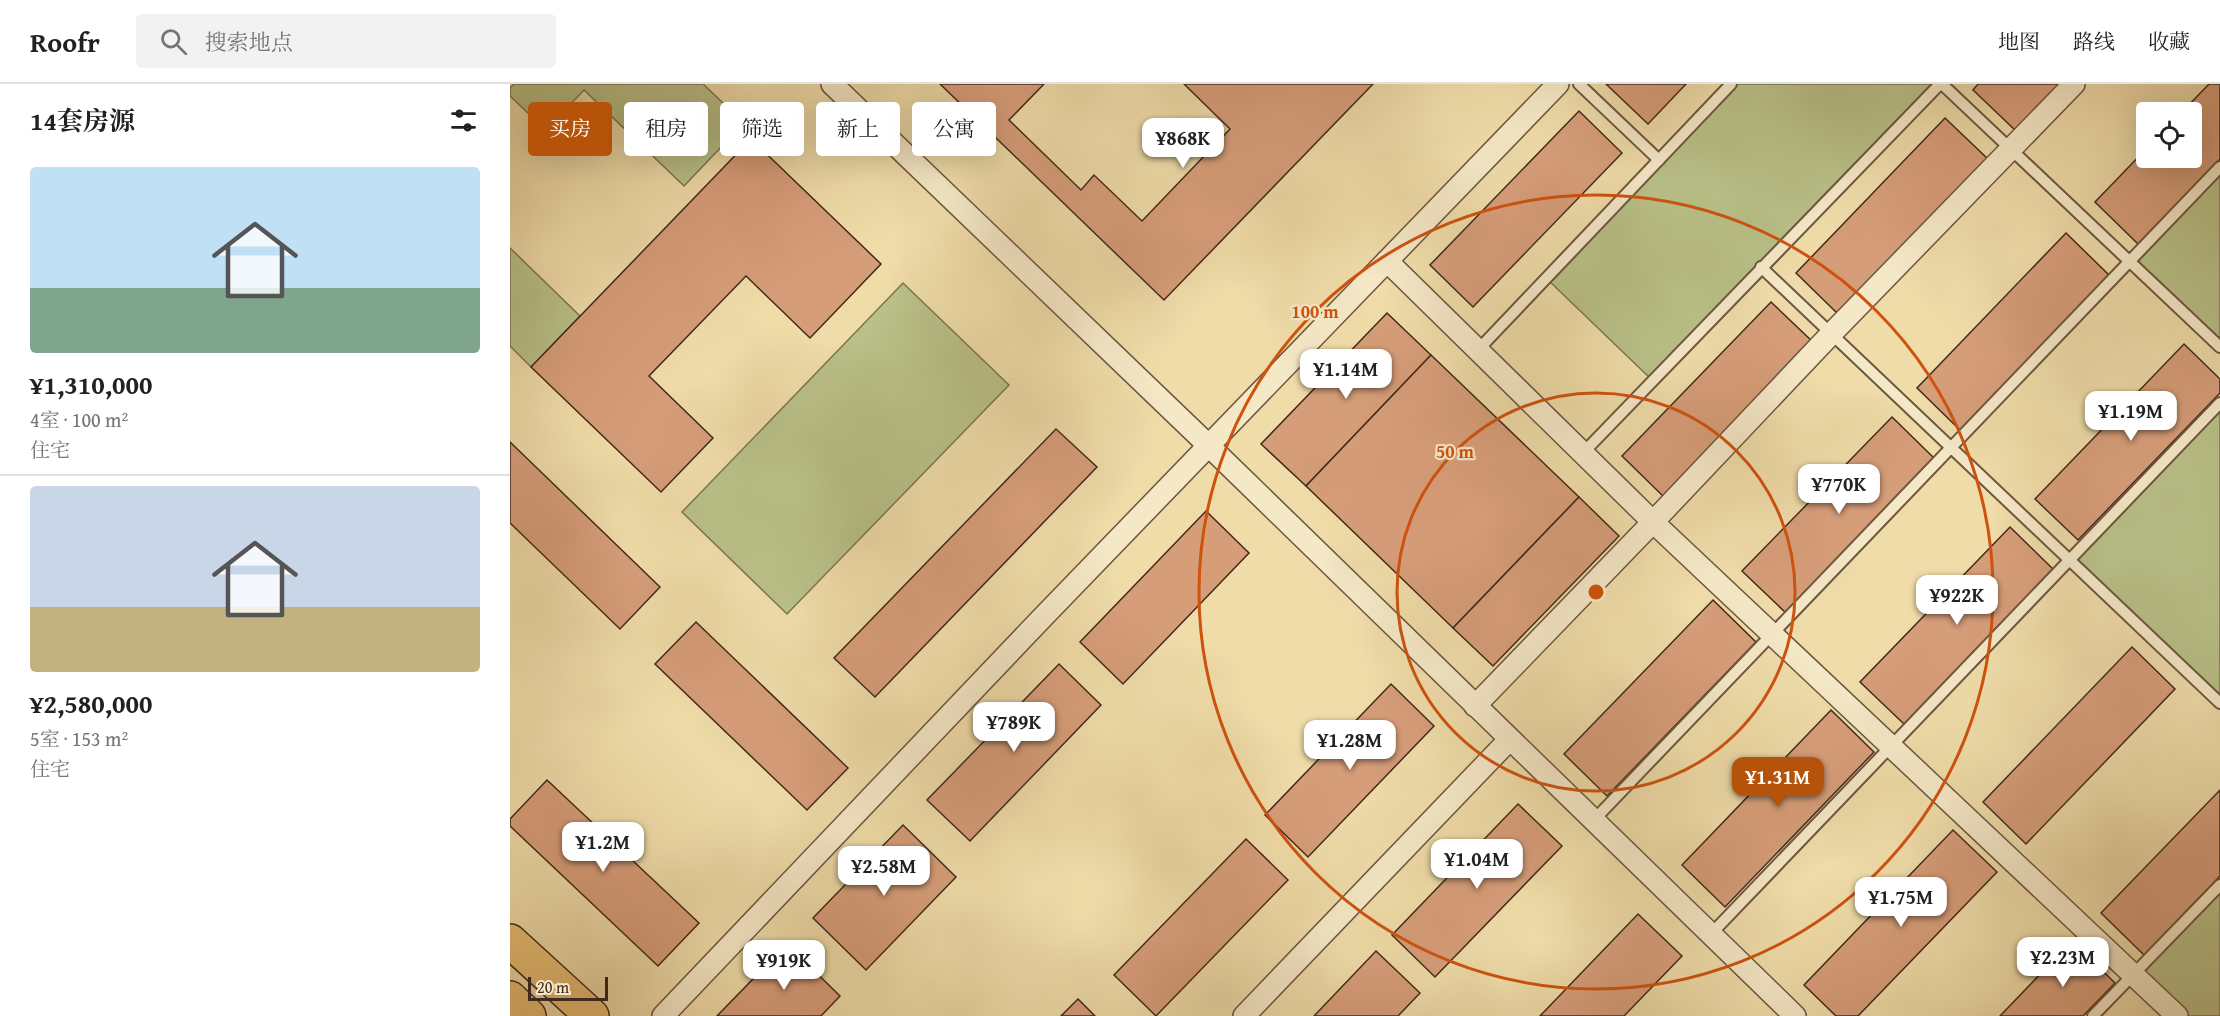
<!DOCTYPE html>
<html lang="zh">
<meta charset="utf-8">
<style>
:root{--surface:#fff;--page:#f2f2f2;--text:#202124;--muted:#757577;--line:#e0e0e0;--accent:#b45309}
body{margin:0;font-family:"Gentium Book Plus","Noto Serif SC",serif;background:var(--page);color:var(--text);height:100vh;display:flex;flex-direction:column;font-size:22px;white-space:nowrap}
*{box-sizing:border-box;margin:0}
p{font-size:20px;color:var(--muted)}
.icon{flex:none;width:33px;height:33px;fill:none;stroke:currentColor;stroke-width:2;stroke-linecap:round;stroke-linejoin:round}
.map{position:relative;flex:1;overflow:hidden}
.panel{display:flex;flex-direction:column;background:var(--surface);width:510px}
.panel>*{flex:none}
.hud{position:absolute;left:18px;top:18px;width:570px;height:54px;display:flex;gap:12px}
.controls{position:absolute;left:1626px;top:18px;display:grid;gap:12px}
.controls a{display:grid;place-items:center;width:66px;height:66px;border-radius:6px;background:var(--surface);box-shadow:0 6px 24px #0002;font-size:30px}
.scale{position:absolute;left:18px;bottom:15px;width:80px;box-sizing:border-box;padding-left:6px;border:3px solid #41291c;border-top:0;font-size:16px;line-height:21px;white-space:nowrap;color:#41291c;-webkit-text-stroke:4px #f5e8c7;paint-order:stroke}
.price{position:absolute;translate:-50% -51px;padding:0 14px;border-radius:12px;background:#fff;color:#222;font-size:20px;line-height:39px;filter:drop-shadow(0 2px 3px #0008)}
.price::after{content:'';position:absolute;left:50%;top:36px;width:18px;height:14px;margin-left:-9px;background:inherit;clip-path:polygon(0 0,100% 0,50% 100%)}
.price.current{background:var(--accent);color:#fff}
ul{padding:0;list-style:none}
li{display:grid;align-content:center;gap:12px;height:318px;padding:0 30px}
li+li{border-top:2px solid var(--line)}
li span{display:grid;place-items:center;height:186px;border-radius:6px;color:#555}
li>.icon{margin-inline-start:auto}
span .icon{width:108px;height:108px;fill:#fffc;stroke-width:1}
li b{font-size:26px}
h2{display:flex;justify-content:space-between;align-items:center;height:72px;padding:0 30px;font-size:26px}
.chip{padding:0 21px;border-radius:6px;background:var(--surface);box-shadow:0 6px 24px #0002;font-size:21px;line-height:54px}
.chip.current{background:var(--accent);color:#fff}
header{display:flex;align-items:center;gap:36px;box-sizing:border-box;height:84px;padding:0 30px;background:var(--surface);border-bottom:2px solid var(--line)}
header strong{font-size:28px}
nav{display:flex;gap:33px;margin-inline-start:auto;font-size:21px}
.search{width:420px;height:54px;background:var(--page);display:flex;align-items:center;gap:15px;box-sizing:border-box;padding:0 21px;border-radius:6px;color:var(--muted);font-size:22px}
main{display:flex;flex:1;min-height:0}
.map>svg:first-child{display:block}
</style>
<header>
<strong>Roofr</strong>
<div class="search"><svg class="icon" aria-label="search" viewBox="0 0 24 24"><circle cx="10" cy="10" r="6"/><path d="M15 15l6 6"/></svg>搜索地点</div>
<nav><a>地图</a><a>路线</a><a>收藏</a></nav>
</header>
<main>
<section class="panel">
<h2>14套房源<svg class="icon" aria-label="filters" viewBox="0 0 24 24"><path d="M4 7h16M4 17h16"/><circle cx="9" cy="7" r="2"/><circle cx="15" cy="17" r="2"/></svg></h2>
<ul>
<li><span style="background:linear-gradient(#bfe0f5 65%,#7fa58c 0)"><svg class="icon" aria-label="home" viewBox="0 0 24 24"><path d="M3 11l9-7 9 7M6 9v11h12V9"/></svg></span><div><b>¥1,310,000</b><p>4室 · 100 m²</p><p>住宅</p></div></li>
<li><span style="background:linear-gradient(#c9d6e8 65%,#c2b280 0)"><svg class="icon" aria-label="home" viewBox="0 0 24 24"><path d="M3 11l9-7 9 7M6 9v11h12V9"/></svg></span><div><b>¥2,580,000</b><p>5室 · 153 m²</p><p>住宅</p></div></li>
</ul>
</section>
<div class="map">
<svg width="1710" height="932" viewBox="0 0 1710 932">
<rect width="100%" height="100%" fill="#efdca9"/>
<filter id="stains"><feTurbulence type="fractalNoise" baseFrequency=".00333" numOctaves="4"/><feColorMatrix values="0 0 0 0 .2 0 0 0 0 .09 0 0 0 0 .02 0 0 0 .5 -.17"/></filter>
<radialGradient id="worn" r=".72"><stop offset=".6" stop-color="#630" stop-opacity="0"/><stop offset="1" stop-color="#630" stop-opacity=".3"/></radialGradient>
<!-- green -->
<g fill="#b9c088" stroke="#7d7452" stroke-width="1.5">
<polygon points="4,0 193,0 234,39 174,102 74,6 36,46 0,12 0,4"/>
<polygon points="1221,0 1430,0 1143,297 1036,194"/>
<polygon points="1710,83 1710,263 1620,178"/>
<polygon points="0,164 70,232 21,283 0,262"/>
<polygon points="393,199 499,301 277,530 172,428"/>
<polygon points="1710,319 1710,619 1559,475"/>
<polygon points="1710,801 1710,932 1667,932 1624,890"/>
</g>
<!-- building -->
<g fill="#d69d79" stroke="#41291c" stroke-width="1.5">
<polygon points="430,0 534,0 499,36 571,106 584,91 632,137 720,45 674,0 863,0 654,216"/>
<polygon points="1096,0 1176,0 1138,40"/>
<polygon points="1468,0 1552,0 1506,47 1463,6"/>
<polygon points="1699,0 1710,0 1710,75 1628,160 1585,118 1636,65 1636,74 1682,74 1682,28 1672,28"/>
<polygon points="1069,27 1112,69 963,223 920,181"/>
<polygon points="1435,34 1479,76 1329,231 1286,189"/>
<polygon points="241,55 371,180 300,254 236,192 139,292 203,354 151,408 21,283"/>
<polygon points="1556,149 1599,191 1450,346 1407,304"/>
<polygon points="1261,218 1304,259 1155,414 1112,372"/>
<polygon points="877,229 921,271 796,402 751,360"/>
<polygon points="1674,260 1710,295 1710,309 1568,456 1525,415"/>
<polygon points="921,271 1069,413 943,544 796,402"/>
<polygon points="1382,333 1425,375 1276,529 1232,487"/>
<polygon points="546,345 587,383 365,613 324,574"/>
<polygon points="0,358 150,503 110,545 0,439"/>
<polygon points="1069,413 1109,452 983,582 943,544"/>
<polygon points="696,427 739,469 613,600 570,558"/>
<polygon points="1500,443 1543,485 1394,640 1350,598"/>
<polygon points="1203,516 1246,558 1097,712 1054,670"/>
<polygon points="186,538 338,684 297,726 145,580"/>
<polygon points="1622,563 1665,605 1516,760 1473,718"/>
<polygon points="549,580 591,621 460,757 417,716"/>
<polygon points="881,600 924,642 798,773 755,731"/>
<polygon points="1321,626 1364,668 1215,823 1172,781"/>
<polygon points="37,696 189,839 148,882 0,742 0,735"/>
<polygon points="1710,706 1710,792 1634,871 1591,829"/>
<polygon points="1008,720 1052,762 925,893 882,851"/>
<polygon points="393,741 446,793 356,886 303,834"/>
<polygon points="1443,746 1487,788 1348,932 1326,932 1294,901"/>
<polygon points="736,755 778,796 646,932 604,891"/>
<polygon points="1128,830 1172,872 1114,932 1030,932"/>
<polygon points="1562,857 1605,899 1573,932 1490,932"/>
<polygon points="277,860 330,912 311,932 207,932"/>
<polygon points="866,867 910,909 888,932 804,932"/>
<polygon points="568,915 585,932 551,932"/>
</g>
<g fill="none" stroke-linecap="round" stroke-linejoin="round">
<defs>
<g id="lane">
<polyline points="1069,0 1149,76"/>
<polyline points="1432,0 1710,263"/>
<polyline points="1251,183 1710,619"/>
<polyline points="967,267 1221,0"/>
<polyline points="1072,370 1430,0"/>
<polyline points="1083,737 1710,83"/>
<polyline points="1201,850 1710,319"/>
<polyline points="1583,932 1710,801"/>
</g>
<g id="street">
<polyline points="322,0 698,361 1285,932"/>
<polyline points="877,177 1143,438 1667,932"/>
<polyline points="965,622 1143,438 1322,249 1564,0"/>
<polyline points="153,932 533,533 1048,0"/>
<polyline points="734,932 999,656"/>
</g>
<g id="primary">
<polyline points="0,857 82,932"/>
<polyline points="0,914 19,932"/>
</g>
</defs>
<!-- lane casing -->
<use href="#lane" stroke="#6c563f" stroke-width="14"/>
<!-- street casing -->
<use href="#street" stroke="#6c563f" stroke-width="24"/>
<!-- primary casing -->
<use href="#primary" stroke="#41291c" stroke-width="36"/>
<!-- lane -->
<use href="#lane" stroke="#f5e8c7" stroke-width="10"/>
<!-- street -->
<use href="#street" stroke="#f5e8c7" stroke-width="21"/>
<!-- primary -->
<use href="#primary" stroke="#e8be74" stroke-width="33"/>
</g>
<!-- distance rings -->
<g fill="none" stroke="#cf520e" stroke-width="3">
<circle cx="1086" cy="508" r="199"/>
<circle cx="1086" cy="508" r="397"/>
</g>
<circle cx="1086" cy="508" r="9" fill="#cf520e" stroke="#f5e8c7" stroke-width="3"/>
<g font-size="18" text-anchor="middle" font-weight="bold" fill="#cf520e" stroke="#f5e8c7" stroke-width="4.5" stroke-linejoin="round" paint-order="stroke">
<text x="805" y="234">100 m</text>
<text x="945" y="374">50 m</text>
</g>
<rect width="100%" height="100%" filter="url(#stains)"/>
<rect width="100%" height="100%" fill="url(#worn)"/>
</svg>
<div class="controls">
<a><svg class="icon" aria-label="locate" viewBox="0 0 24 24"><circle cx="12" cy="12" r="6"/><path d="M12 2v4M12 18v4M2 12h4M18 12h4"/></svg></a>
</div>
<div class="scale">20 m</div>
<b class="price" style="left:673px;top:85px">¥868K</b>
<b class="price" style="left:836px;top:316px">¥1.14M</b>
<b class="price" style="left:1621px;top:358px">¥1.19M</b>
<b class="price" style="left:1329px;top:431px">¥770K</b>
<b class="price" style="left:1447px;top:542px">¥922K</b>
<b class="price" style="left:504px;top:669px">¥789K</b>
<b class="price" style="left:840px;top:687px">¥1.28M</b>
<b class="price current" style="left:1268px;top:724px">¥1.31M</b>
<b class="price" style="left:93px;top:789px">¥1.2M</b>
<b class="price" style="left:967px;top:806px">¥1.04M</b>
<b class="price" style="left:374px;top:813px">¥2.58M</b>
<b class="price" style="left:1391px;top:844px">¥1.75M</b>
<b class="price" style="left:1553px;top:904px">¥2.23M</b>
<b class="price" style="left:274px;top:907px">¥919K</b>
<div class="hud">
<a class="chip current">买房</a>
<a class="chip">租房</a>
<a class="chip">筛选</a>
<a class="chip">新上</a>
<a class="chip">公寓</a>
</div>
</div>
</main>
